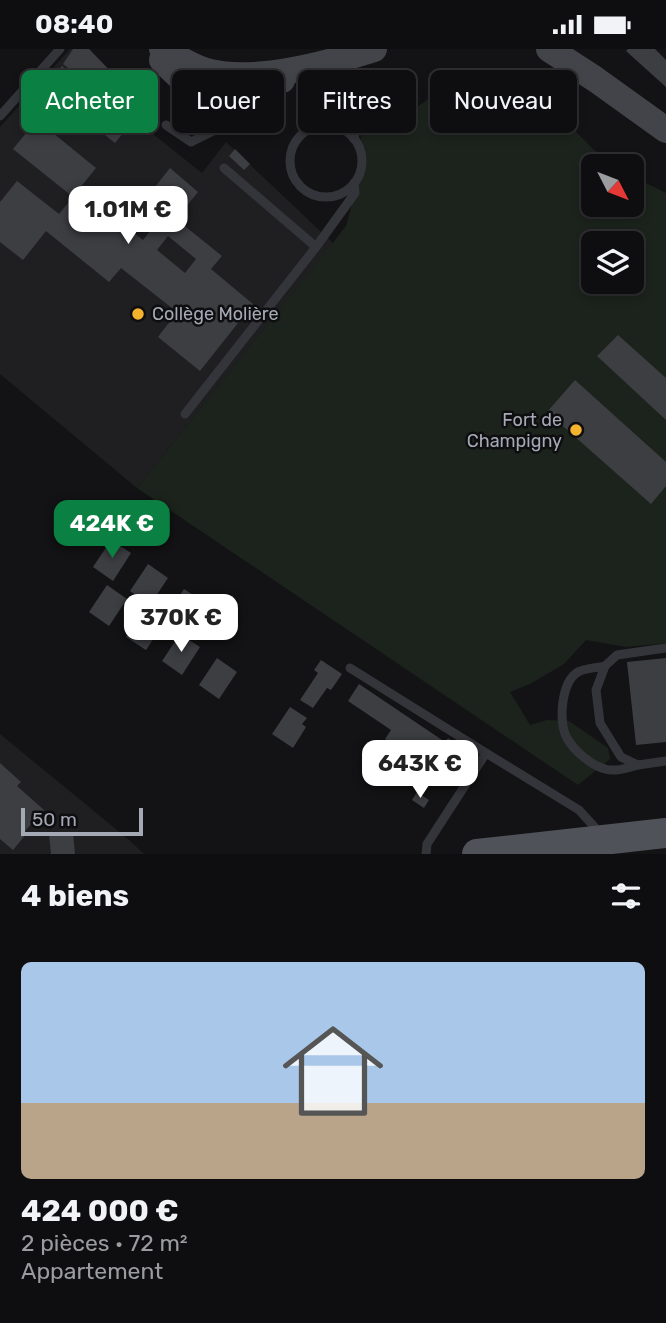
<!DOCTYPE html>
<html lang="fr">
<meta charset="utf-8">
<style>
:root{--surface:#0e0e10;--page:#1c1c1e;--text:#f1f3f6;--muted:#9b9c9f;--line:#2e2e30;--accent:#0b8043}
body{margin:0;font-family:Rubik,sans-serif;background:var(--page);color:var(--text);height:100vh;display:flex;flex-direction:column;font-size:26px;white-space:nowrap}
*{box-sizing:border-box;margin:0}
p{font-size:23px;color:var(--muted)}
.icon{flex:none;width:38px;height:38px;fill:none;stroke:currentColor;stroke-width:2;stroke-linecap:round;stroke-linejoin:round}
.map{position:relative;height:805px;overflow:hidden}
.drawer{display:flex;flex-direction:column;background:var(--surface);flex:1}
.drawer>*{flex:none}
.banner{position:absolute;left:21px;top:21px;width:625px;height:63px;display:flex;gap:14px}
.needle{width:46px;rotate:132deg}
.buttons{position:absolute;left:581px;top:105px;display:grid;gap:14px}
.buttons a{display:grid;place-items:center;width:63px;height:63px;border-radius:10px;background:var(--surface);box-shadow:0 4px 10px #0003,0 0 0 2px var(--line);font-size:35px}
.scale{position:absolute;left:21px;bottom:18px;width:122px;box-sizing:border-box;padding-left:7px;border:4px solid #a4a9b5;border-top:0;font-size:19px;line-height:24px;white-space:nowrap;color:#a4a9b5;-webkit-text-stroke:5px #0e0e10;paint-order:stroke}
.price{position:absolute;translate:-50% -60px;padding:0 16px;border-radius:14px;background:#fff;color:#222;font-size:23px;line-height:46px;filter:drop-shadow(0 2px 4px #0008)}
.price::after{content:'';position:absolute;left:50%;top:42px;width:21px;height:16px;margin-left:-10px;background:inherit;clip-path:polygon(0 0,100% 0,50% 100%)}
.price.active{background:var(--accent);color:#fff}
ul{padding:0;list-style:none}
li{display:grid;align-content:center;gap:14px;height:371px;padding:0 21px}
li+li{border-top:2px solid var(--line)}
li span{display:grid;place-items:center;height:217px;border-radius:10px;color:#555}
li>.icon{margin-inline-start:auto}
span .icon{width:126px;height:126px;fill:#fffc;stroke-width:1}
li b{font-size:30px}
h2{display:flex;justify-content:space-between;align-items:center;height:84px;padding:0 21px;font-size:30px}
.tag{padding:0 24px;border-radius:10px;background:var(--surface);box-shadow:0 4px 10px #0003,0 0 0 2px var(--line);font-size:24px;line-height:63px}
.tag.active{background:var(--accent);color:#fff}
.status{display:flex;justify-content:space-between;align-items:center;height:49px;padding:0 35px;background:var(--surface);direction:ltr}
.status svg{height:19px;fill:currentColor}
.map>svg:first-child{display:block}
</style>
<div class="status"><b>08:40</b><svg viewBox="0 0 49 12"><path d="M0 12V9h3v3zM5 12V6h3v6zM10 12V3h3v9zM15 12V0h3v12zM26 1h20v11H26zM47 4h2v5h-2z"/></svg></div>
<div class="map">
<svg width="666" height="805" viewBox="0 0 666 805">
<rect width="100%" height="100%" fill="#131315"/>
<!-- built -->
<g fill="#1f1f22">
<polygon points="70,0 89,0 152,65 143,77 202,124 226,93 333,194 137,439 0,325 0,78"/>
<polygon points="0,685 128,790 144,805 0,805"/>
</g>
<!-- green -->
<path fill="#1b231c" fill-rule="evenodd" d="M 451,25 L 450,44 L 476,33 L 505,38 L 555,62 L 594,101 L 618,117 L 593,117 L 593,156 L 632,156 L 632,127 L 666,144 L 666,594 L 626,598 L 586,591 L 564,615 L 530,635 L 510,643 L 530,676 L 547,671 L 569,672 L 608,699 L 610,710 L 578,736 L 137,439 L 346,177 L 359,130 L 362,60 L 372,51 L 399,60 L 414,60 L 430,49 L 433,29 ZM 593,194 L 632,194 L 632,233 L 593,233 Z"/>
<!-- building -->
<g fill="#3d3e42" fill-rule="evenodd">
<polygon points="73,0 89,0 152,65 133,71 63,15"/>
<polygon points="628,0 655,0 666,11 666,38 626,2"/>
<polygon points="62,17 132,72 124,82 54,26"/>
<polygon points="53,28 123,84 115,94 45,38"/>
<path d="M 37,71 L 96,119 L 79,140 L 143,191 L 165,163 L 147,148 L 170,119 L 198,143 L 176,170 L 222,207 L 211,220 L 253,255 L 200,322 L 158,288 L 177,263 L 121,219 L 109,233 L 46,182 L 23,211 L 0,193 L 0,153 L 17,132 L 59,165 L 73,148 L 13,100 ZM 168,187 L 196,210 L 185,224 L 157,201 Z"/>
<polygon points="235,100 250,115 244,121 229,107"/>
<polygon points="618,286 666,329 666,371 597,307"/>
<polygon points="575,331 666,413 666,437 651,455 547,363"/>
<polygon points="111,491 131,504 113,532 93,518"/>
<polygon points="148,515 168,529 150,556 130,542"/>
<polygon points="107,536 127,550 109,577 89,563"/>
<polygon points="184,540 204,553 186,580 166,567"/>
<polygon points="144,561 164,574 146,601 126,588"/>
<polygon points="180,585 200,598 182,626 162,612"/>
<polygon points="217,609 237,623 219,650 199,636"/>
<polygon points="666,609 666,693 636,696 627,613"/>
<polygon points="321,611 342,625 331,641 327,639 313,659 300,651 318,624 314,621"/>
<polygon points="359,635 445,693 448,689 461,698 447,718 444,716 442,719 439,717 437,720 434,718 432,721 429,719 426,722 407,710 410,707 385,690 391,681 348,652"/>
<polygon points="290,658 307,669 302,675 306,678 293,699 272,685"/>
<polygon points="0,714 21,733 17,737 44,761 25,782 27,784 13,801 0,790"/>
<polygon points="417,743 429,751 424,759 412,751"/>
<polygon points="73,783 75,805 51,805 49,785"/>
</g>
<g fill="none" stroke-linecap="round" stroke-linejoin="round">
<!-- lane -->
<g stroke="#34353a" stroke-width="9">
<polyline points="347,10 351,26 358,68 354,90"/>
<polyline points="0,67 60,0"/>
<polyline points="166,76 191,93 213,82"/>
<circle cx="326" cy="112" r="36"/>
<polyline points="316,198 355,144 354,134"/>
<polyline points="185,365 316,198 224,119"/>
<polyline points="666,599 617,606 605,617 596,641 600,674 621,708 638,716 666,712"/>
<path d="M 605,617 C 597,619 585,619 578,623 C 561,633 558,674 567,689 C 574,702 591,716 605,720 C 616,723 627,719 638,716"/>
<polyline points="350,619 486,704"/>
<polyline points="426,805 427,795 486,704 579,761 600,784"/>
</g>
<!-- secondary -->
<g stroke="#42444a" stroke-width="26">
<path d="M 162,0 C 177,8 193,19 210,23 C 256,34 330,14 374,0"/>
<polyline points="549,0 595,30 666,81"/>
<path d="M 162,11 C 174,23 197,47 214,50 C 230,52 266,37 282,31"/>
</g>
<!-- primary -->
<polyline stroke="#505259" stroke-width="30" points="477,805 666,784"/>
</g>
<!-- markers -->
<g fill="#f4b32c" stroke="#0e0e10" stroke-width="2.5">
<circle cx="138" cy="265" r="7"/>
<circle cx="576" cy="381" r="7"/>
</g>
<g text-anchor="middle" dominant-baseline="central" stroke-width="5" stroke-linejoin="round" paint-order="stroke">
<!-- poi labels -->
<g font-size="18" fill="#a4a9b5" stroke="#0e0e10" text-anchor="start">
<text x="152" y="265">Collège Molière</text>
<text x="562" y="371" text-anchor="end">Fort de<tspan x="562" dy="21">Champigny</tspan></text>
</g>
</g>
</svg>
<div class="buttons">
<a><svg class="needle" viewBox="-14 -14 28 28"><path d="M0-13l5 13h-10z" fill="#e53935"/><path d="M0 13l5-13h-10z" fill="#9b9c9f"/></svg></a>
<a><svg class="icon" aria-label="layers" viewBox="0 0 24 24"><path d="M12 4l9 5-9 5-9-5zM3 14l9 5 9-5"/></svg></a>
</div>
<div class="scale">50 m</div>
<b class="price" style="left:128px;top:197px">1.01M €</b>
<b class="price active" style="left:112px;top:511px">424K €</b>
<b class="price" style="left:181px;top:605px">370K €</b>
<b class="price" style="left:420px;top:751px">643K €</b>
<div class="banner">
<a class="tag active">Acheter</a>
<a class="tag">Louer</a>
<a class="tag">Filtres</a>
<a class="tag">Nouveau</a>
</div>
</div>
<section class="drawer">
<h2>4 biens<svg class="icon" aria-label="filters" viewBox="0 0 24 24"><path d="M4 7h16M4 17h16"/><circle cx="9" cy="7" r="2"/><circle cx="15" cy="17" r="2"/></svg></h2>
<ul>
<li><span style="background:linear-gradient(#a9c7e8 65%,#b9a48a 0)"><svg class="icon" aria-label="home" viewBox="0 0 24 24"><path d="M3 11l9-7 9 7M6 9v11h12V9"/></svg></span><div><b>424 000 €</b><p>2 pièces · 72 m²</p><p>Appartement</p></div></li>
</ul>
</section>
